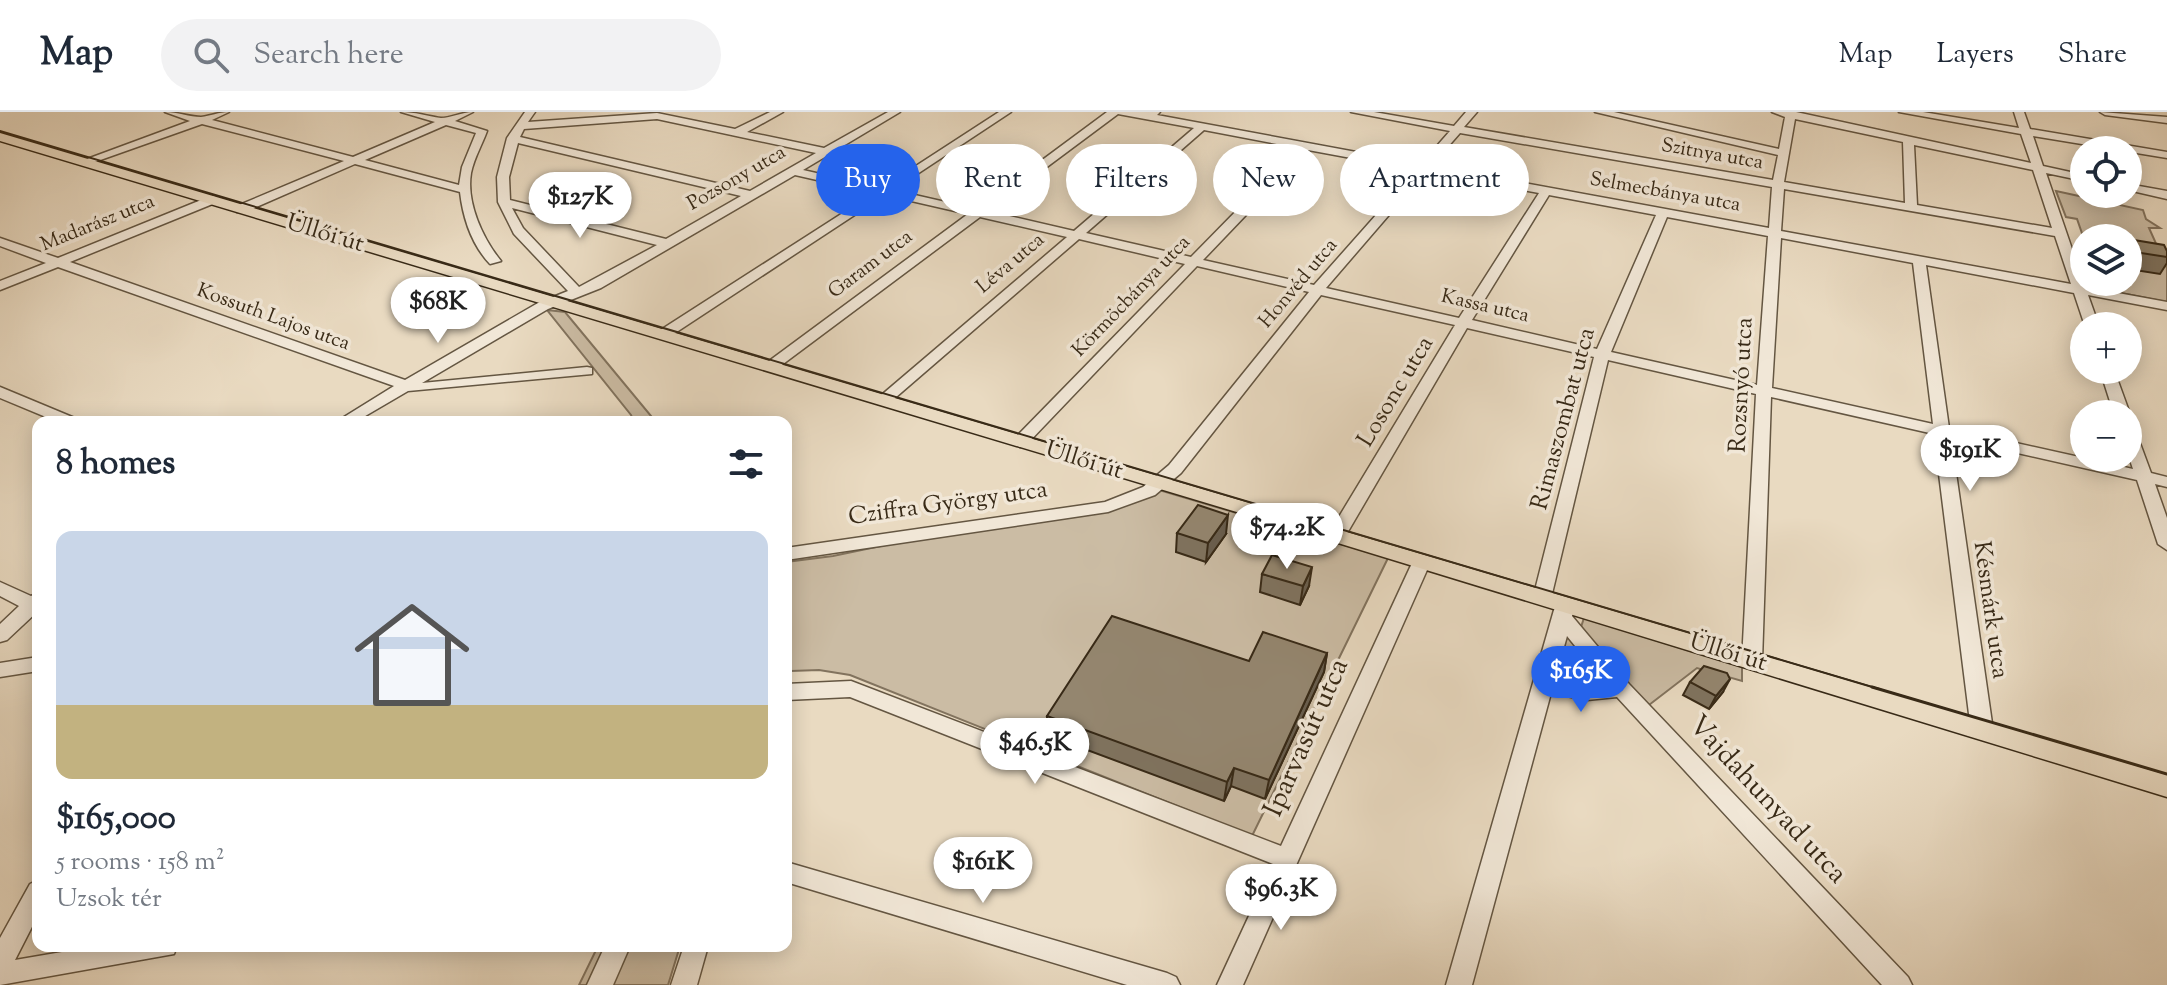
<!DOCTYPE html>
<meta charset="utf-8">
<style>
:root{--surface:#fff;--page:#f2f2f3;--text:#1f2937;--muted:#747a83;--line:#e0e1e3;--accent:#2563eb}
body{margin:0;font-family:"Sorts Mill Goudy",serif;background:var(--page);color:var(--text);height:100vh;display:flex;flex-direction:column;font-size:30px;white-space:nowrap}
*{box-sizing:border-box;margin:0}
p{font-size:26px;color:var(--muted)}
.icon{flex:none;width:44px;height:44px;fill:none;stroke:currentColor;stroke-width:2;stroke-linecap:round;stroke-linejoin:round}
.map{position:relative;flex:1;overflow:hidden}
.side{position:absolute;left:32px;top:304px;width:760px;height:536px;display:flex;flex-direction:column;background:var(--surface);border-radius:16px;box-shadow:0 4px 20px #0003}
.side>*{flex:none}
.guide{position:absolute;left:816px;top:32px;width:760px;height:72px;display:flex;gap:16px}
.tools{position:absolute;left:2070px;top:24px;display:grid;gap:16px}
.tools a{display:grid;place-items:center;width:72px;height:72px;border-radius:50%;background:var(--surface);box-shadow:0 4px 20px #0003;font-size:40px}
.price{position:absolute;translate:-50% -68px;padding:0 18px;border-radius:28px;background:#fff;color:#222;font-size:26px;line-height:52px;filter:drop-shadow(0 2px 4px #0008)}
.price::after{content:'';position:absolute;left:50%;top:48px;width:24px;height:18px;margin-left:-12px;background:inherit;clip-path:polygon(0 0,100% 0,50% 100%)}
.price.current{background:var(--accent);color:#fff}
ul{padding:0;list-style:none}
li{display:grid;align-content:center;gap:16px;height:424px;padding:0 24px}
li span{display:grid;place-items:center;height:248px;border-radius:16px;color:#555}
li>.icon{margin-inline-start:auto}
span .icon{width:144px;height:144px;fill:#fffc;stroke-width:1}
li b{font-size:34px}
h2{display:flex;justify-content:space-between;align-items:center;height:96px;padding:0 24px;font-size:34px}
.pill{padding:0 28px;border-radius:36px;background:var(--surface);box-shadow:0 4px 20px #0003;font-size:28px;line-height:72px}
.pill.current{background:var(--accent);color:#fff}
header{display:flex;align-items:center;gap:48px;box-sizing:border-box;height:112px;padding:0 40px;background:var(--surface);border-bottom:2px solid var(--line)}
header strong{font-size:38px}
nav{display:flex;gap:44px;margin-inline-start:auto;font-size:28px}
.search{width:560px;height:72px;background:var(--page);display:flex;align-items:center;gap:20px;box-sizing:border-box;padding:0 28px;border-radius:44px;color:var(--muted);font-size:30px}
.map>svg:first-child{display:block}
</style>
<header>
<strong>Map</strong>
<div class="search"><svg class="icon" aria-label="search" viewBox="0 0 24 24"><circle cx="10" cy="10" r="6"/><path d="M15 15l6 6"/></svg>Search here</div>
<nav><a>Map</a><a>Layers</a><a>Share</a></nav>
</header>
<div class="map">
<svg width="2167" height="873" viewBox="0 0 2167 873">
<rect width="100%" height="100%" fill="#e9dac1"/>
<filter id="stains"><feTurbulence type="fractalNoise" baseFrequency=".0025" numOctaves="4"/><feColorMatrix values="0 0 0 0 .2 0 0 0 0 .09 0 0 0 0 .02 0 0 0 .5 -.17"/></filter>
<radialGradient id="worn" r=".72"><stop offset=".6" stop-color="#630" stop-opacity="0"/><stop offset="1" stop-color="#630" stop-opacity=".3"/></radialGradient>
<!-- green -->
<g fill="#cbbca4" stroke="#82735e" stroke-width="2">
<polygon points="2056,79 2143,98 2146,107 2160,116 2149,116 2167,156 2167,190 2091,175 2090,170 2128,170 2128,126 2084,127 2077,107 2066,105"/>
<polygon points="547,198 565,200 656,310 634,310 631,303"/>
<polygon points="1149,375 1388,446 1252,724 850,563 819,558 791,559 790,550 786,550 786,450 833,444 1005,408 1099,394"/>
<polygon points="1584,506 1742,555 1742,569 1697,556 1649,593 1626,570 1601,575 1551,570 1565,524 1577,527"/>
<polygon points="598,834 680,834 668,873 579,873"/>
</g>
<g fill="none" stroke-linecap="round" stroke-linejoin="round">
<defs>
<g id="minor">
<path d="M 165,0 C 177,0 190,5 201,5 C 210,4 219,0 229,0 L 212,8 L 353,45 L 435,10 L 401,0 C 415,0 427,4 441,6 C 451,6 462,0 473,0 L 455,9 L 487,19 C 482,33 474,46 471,61 C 466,91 483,127 501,149 L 490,152 C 472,133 463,106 460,80 L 355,52 L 245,100 L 237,100 L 237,94 L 344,49 L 202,12 L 89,52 L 79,50 L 190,9 ZM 446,13 L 476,21 L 462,55 L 459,73 L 365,48 Z"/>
<path d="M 525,0 L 535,0 L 528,10 L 657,1 L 735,17 L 770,0 L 783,0 L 747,20 L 824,36 L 888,0 L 900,0 L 803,58 L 882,76 L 999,0 L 1011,0 L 893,78 L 976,97 L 1107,0 L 1160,0 L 1157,3 L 1421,52 L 1450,19 L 1351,0 L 1374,0 L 1454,14 L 1466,0 L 1477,0 L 1464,15 L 1773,68 L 1778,43 L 1595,0 L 1614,0 L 1779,37 L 1785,5 L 1772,0 L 1796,0 L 2031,51 L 2021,22 L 1899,0 L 1923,0 L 2019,16 L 2014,0 L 2024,0 L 2030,17 L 2167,40 L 2167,46 L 2033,24 L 2043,54 L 2084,63 L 2084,69 L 2046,61 L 2085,175 L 2167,190 L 2167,198 L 2088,183 L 2099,214 L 2085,214 L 2074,181 L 1926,153 L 1949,316 L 2133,357 L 2128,342 L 2128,313 L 2134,315 L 2151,361 L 2167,365 L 2167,375 L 2155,372 L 2167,406 L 2167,438 L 2158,432 L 2137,368 L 1951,326 L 1993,618 L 1989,624 L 1982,626 L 1975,624 L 1971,618 L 1934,322 L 1771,285 L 1762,549 L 1759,554 L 1745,554 L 1742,549 L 1756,282 L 1608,248 L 1551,486 L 1542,492 L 1533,486 L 1594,245 L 1467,216 L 1346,423 L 1337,429 L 1328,423 L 1455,213 L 1321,183 L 1181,361 L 1155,383 L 1108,400 L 786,448 L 786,436 L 1105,390 L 1143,375 L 1169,353 L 1309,180 L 1197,154 L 1026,333 L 1020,335 L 1012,330 L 1014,327 L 1185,152 L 1079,127 L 888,292 L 878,292 L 875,289 L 878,286 L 1067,125 L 980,105 L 775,258 L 765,258 L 765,252 L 968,102 L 885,83 L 669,225 L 659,225 L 659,219 L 874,81 L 795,63 L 601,176 L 548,197 L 422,271 L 587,255 L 592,256 L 592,262 L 408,279 L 355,310 L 336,310 L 394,274 L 58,155 L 0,178 L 0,169 L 46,151 L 0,134 L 0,126 L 58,146 L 211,84 L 215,85 L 215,91 L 70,150 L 405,268 L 538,191 L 568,179 L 514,122 L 498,90 L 497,65 L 507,26 ZM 1118,2 L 1194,16 L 1074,119 L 988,99 ZM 657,7 L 816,41 L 750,79 L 520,25 L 524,17 ZM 1795,7 L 1903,30 L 1905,91 L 1784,70 ZM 1204,18 L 1298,36 L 1191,145 L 1086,121 ZM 1460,21 L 1772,75 L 1769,116 L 1431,54 ZM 518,31 L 741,84 L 666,127 L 510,88 L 509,65 ZM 1914,33 L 2033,58 L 2052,116 L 1917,93 ZM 1308,38 L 1416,58 L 1314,173 L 1203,148 ZM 1426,60 L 1539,81 L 1459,206 L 1326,176 ZM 1784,77 L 2055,124 L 2071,172 L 1781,119 ZM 1549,83 L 1656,103 L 1597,237 L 1472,208 ZM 512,96 L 657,133 L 579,175 L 523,116 ZM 1667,105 L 1768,124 L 1757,273 L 1611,240 ZM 1781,126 L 1913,151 L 1933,312 L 1772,276 Z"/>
<polygon points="2100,0 2167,5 2167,11 2105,3"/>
<polygon points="2128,72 2167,79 2167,87 2128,78"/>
<polygon points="2100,258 2114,258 2130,302 2128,305 2128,302 2114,302"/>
<polygon points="0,275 77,307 79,310 58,310 0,286"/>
<polygon points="1422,443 1431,449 1243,873 1217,873 1273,752 850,585 786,588 786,572 851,569 1281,734 1413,449"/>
<polygon points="0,470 31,484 38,481 38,499 7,528 0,530 0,512 19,494 0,484"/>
<path d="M 1564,491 L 1571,493 L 1574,498 L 1572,504 L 1629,572 L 1908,865 L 1912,873 L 1882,873 L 1617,585 L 1587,588 L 1551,581 L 1472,873 L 1446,873 L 1554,498 L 1557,493 ZM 1567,524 L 1605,571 L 1587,572 L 1555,567 Z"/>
<polygon points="38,545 38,559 0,565 0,551"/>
<polygon points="786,750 1167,861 1176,865 1180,873 1127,873 786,770"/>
<polygon points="38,768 38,803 15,848 97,834 177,834 174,842 0,873 0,826 30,772"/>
<polygon points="605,834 630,834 613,873 587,873"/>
<polygon points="684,834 708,834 697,873 671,873"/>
</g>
<polygon id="major" points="0,21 2167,663 2167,685 1240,401 0,29"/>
</defs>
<!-- minor casing -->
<use href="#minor" stroke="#645642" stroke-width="3"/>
<!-- major casing -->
<use href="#major" stroke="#382a17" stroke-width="3"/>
<!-- minor -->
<use href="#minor" fill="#f1e7d7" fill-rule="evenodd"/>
<!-- major -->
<use href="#major" fill="#e9dac1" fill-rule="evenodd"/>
<!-- tram-far1 -->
<polyline stroke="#382a17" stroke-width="2" points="0,19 1879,577"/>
<!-- tram -->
<polyline stroke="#382a17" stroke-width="3" points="1872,575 2167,662"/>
</g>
<!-- wall -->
<g fill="#7f735f" stroke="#382a17" stroke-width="2">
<polygon points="2128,127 2167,139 2167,151 2160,162 2128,157"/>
<polygon points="1177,421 1226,422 1206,450 1176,440"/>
<polygon points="1262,462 1309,474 1300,493 1260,480"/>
<polygon points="1327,541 1324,560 1265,687 1231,674 1224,689 1047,623 1047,604 1249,549"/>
<polygon points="1690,570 1723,580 1709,597 1683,583"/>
</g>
<!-- shaded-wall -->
<g fill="#685e4e" stroke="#382a17" stroke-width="2">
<polygon points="1228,403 1226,422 1206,450 1208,431"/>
<polygon points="1312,455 1309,474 1300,493 1303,474"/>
<polygon points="1327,541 1324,560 1265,687 1269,668"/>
<polygon points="1730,567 1723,580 1709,597 1716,584"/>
<polygon points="1234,656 1231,674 1224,689 1227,670"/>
</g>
<!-- building -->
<g fill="#94866f" stroke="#382a17" stroke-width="2">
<polygon points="2099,122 2124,126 2100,126"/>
<polygon points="2128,127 2164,133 2167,139 2167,145 2128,139"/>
<polygon points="1198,393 1228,403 1208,431 1177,421"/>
<polygon points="1272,443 1312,455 1303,474 1262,462"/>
<polygon points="1112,504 1249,549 1263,520 1327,541 1269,668 1234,656 1227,670 1047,604"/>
<polygon points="1704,554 1727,561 1730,567 1716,584 1690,570"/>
</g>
<g text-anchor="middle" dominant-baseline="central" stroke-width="7" stroke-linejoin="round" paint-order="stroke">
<!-- far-street labels -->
<g font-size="20" fill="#382a17" stroke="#f1e7d7">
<text transform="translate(1712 43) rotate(10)">Szitnya utca</text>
<text transform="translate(737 67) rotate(-30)">Pozsony utca</text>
<text transform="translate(1665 81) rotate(10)">Selmecbánya utca</text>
<text transform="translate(98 112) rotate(-22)">Madarász utca</text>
<text transform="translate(1011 152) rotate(-40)">Léva utca</text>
<text transform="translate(871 153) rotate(-37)">Garam utca</text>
<text transform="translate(1299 172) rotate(-50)">Honvéd utca</text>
<text transform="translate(1132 185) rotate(-46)">Körmöcbánya utca</text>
<text transform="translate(1485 195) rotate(13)">Kassa utca</text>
<text transform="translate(273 206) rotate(20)">Kossuth Lajos utca</text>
</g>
<!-- street labels -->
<g font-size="24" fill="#382a17" stroke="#f1e7d7">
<text transform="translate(325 122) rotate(17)">Üllői út</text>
<text transform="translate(1742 273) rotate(-87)">Rozsnyó utca</text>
<text transform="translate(1396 280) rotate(-59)">Losonc utca</text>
<text transform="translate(1564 307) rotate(-75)">Rimaszombat utca</text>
<text transform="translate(1084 349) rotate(17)">Üllői út</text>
<text transform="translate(948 392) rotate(-8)">Cziffra György utca</text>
<text transform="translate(1990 498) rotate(82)">Késmárk utca</text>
<text transform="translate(1728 541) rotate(17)">Üllői út</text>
</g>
<!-- near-street labels -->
<g font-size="28" fill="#382a17" stroke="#f1e7d7">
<text transform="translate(1307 626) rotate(-66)">Iparvasút utca</text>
<text transform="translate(1767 688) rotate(47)">Vajdahunyad utca</text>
</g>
</g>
<rect width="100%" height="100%" filter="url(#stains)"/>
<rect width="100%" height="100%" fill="url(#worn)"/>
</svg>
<div class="tools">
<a><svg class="icon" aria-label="locate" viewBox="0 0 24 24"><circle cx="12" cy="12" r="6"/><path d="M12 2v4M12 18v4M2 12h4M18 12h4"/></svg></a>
<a><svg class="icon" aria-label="layers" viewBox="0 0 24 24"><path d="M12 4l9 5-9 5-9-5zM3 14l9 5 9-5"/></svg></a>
<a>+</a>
<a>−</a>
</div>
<b class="price" style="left:580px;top:128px">$127K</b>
<b class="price" style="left:438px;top:233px">$68K</b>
<b class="price" style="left:1970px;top:381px">$191K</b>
<b class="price" style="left:1287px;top:459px">$74.2K</b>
<b class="price current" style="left:1581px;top:602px">$165K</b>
<b class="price" style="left:1035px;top:674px">$46.5K</b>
<b class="price" style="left:983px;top:793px">$161K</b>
<b class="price" style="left:1281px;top:820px">$96.3K</b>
<div class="guide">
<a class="pill current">Buy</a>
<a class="pill">Rent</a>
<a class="pill">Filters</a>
<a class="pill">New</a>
<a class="pill">Apartment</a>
</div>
<section class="side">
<h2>8 homes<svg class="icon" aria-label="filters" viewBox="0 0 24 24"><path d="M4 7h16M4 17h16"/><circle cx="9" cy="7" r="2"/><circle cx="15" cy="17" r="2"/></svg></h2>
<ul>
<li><span style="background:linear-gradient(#c9d6e8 70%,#c2b280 0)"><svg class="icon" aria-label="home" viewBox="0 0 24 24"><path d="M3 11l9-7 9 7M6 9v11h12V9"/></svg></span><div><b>$165,000</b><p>5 rooms · 158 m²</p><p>Uzsok tér</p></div></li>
</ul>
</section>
</div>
